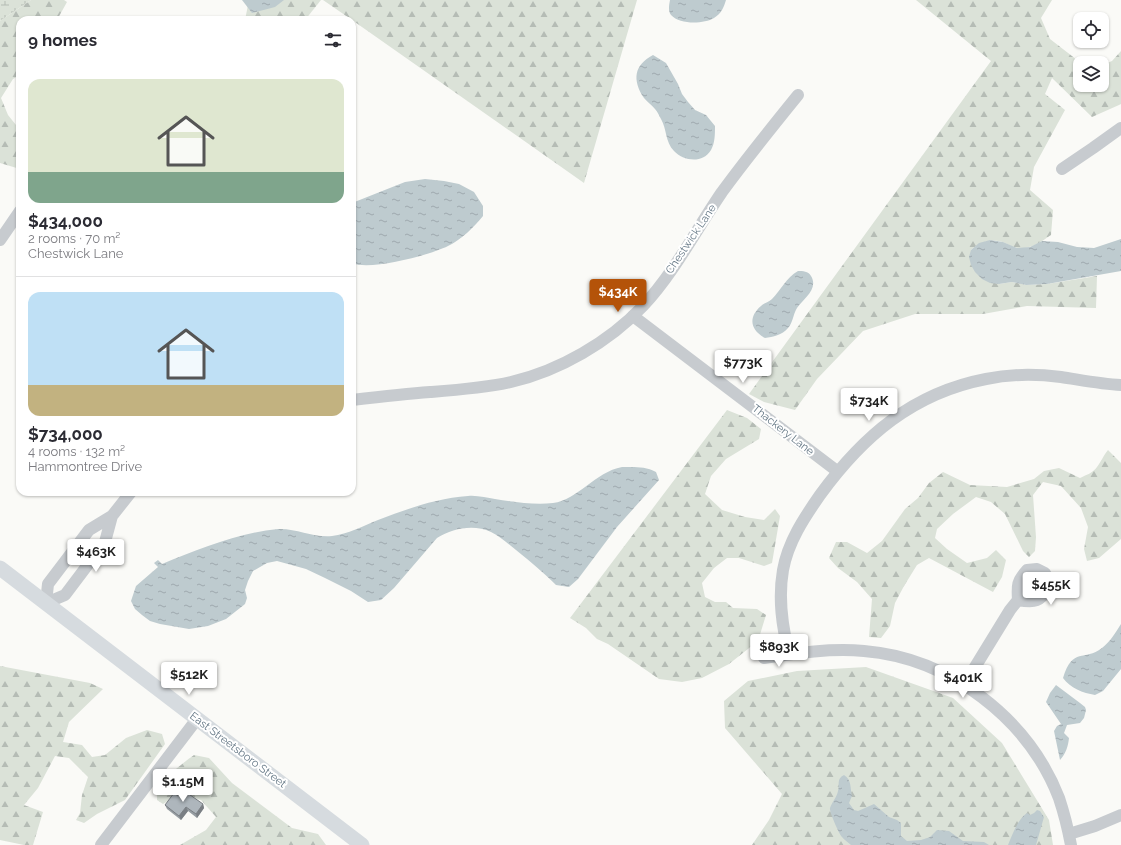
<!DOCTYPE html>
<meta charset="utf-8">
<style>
:root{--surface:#fff;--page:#f2f2f3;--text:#2b2b33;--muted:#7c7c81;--line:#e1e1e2;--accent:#b45309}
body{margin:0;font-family:Raleway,sans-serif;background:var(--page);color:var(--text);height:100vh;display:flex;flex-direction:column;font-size:15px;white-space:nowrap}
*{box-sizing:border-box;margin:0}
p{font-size:13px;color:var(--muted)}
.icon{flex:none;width:22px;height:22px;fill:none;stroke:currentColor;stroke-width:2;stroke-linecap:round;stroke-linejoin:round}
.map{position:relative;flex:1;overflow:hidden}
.drawer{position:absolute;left:16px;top:16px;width:340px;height:480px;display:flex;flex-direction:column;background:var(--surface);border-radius:12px;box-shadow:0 1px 3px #0004}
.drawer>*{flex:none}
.controls{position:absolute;left:1073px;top:12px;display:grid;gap:8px}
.controls a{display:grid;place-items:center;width:36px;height:36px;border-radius:8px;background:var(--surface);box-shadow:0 1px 3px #0004;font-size:20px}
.price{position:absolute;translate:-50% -34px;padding:0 9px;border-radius:4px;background:#fff;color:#222;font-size:13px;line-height:26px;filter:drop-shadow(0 1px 2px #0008)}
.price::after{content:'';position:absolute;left:50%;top:24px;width:12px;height:9px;margin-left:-6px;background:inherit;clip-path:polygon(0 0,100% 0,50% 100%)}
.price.active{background:var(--accent);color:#fff}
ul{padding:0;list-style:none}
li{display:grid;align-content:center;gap:8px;height:212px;padding:0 12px}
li+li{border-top:1px solid var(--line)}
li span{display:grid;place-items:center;height:124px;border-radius:12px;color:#555}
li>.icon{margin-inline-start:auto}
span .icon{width:72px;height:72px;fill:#fffc;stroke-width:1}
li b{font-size:17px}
h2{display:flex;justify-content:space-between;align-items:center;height:48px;padding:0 12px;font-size:17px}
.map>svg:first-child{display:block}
</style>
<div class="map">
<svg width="1121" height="845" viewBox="0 0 1121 845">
<defs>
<pattern id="forest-firs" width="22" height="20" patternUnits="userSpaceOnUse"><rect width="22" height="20" fill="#dbe2d8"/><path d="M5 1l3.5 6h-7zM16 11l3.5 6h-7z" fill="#b5bcb5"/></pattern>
<pattern id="wetland-marsh" width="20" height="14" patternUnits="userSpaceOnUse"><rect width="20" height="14" fill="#dbe2d8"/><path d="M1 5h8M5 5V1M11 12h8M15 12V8" fill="none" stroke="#b5bcb5"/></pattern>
<pattern id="water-ripples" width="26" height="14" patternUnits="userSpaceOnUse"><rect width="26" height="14" fill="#becbcf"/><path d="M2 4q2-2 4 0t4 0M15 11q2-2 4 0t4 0" fill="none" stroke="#9ea9ae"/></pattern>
</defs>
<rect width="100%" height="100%" fill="#fafaf7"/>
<!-- forest -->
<g fill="url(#forest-firs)">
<polygon points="31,0 64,0 67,2 57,20 20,20 20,75 13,79 1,98 8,115 20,130 20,169 0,163 0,21"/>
<polygon points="249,0 321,0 305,20 245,20"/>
<polygon points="323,0 637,0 584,183 352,20"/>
<path d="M 916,0 L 1052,0 L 1041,18 L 1050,39 L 1081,63 L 1080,85 L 1102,85 L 1102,65 L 1112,61 L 1121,51 L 1121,104 L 1119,105 L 1092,117 L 1052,78 L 1045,94 L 1065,110 L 1034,167 L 1030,190 L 1053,210 L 1051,235 C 1041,242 1030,250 1017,248 C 1013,247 1009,245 1005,243 C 992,238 982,241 971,250 L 999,284 L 1012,282 L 1026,285 L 1047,284 L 1097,276 L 1096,308 L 1027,306 L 983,314 L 915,314 L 863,331 L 817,379 L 795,410 L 764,402 L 749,394 L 991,61 Z"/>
<polygon points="727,410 747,418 761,429 759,439 726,459 711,476 705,494 722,510 745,517 764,520 775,509 780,516 772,563 764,566 739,558 727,558 714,568 702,583 705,597 715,602 726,602 733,608 757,609 766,615 758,641 729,664 702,678 682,682 659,679 608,644 597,639 586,628 570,618"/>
<path d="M 1108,450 L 1121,463 L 1121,539 L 1099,558 L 1087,561 L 1084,549 L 1088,527 L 1081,508 L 1061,486 L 1043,482 L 1033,495 L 1036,537 L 1035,551 L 1029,557 L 1023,551 L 1005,514 L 991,502 L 976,497 L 953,514 L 937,529 L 935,538 L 947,549 L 967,563 L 987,558 L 996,550 L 1006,560 L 1002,577 L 993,592 L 929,558 L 917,565 L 904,586 L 895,603 L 890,626 L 881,638 L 869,637 L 872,599 L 857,582 L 838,568 L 829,558 L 836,542 L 847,542 L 867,553 L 882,541 L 905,509 L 918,498 L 929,483 L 943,472 L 970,485 L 1007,487 L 1034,479 L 1044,471 L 1059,468 L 1080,478 C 1086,475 1093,473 1097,467 C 1101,462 1103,456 1108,450 Z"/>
<polygon points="0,666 90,683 103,689 69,722 63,742 82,745 92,757 105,755 126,738 147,730 162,734 165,744 125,800 97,814 84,823 76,820 80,813 82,795 88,777 69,758 55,756 38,788 24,805 43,812 33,845 24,845 0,840"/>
<polygon points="866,667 953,698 1002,743 1049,820 1053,845 752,845 769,820 782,794 725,728 724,701 748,681 797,671"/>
<path d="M 194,755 L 209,758 L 232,783 L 292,828 L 318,834 L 326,845 L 180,845 L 206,830 L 216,817 L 201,800 L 178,795 L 163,804 L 157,800 C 157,797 157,793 158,790 C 163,778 183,763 194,755 Z"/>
</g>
<!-- wetland -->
<polygon fill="url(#wetland-marsh)" points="0,0 31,0 0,21"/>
<!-- water -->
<g fill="url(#water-ripples)">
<polygon points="242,0 284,0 275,7 252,13"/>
<path d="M 670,0 L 726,0 C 724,7 721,14 714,18 C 704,24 680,25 671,15 C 668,11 669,5 670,0 Z"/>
<path d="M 653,55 L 666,63 L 678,84 L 682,94 L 688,102 L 695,110 L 706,115 L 715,126 C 715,134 715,143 711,150 C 703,164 683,161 674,151 C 665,142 667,129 661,119 C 659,116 658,112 655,109 C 652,105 647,102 644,98 C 632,80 634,65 653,55 Z"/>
<path d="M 425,179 L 444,181 L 459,184 L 474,192 L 483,206 L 483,216 C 474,227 461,240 448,246 C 430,255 370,271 352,263 L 352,203 L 405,182 Z"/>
<polygon points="1121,239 1121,271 1047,284 1026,285 1012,282 999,284 990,283 982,279 975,272 971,265 969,257 971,250 979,243 990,240 1003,242 1017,248 1030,247 1042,241 1058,242 1077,247 1094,248"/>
<path d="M 798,271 C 803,271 808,271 811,276 C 819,289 803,299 797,308 C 793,314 793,323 788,328 C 782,335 773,337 765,338 C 750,330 748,317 761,306 C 764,303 769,302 772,299 C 781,290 786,278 798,271 Z"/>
<path d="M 622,467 C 634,467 645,466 656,472 L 659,480 L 617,527 L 578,579 L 569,587 L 556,585 C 543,572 531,562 516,550 C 508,544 500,536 491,532 C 474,524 453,528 437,538 L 394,588 L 381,600 L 368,602 L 351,591 L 325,578 L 306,569 L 277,561 L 267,563 L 253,571 L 248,581 L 245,590 L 247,598 L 245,604 L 240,608 L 226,619 L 208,626 L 189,629 L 160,624 L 150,621 L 142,615 L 135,609 L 131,601 L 136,586 L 158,567 L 154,563 L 158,560 L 162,564 C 199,549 238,533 278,529 C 296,528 314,538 332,536 C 348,534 363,526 378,520 C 407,509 437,498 468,496 C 477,495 487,498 495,499 C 514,502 534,505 553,503 C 578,500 595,472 622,467 Z"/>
<path d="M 1121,624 L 1121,669 L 1103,691 L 1095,695 C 1083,693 1070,688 1063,678 C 1073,646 1084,662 1102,648 C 1110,642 1116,632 1121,624 Z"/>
<path d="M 1056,685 L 1080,703 L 1085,707 L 1086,710 L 1084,718 L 1080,723 L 1067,725 L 1064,733 L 1069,738 C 1068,747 1066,753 1060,760 L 1054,731 L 1057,726 L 1061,724 L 1046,702 L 1050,693 Z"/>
<path d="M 844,775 C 852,780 850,788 852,796 L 849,803 L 854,810 L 858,811 L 874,804 L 889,817 L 897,820 L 901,823 L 901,836 L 907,841 L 921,840 L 930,837 L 937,830 L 949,831 L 963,841 L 984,842 L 989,845 L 851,845 C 848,842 844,840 842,837 C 839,834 829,811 830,808 C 832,802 837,797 838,791 C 840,784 836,779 844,775 Z"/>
<path d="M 1037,810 L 1040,811 L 1044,817 L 1036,845 L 1008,845 C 1012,835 1018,819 1027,813 L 1030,815 L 1034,813 Z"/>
</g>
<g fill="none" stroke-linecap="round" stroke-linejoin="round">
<!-- minor -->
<g stroke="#c7cbcf" stroke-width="12">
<polyline points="1062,169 1093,148 1121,128"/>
<polyline points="0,240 20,211"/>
<polyline points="633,316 837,471"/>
<path d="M 352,400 C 378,397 404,394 430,392 C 457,390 485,388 511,382 C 559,371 609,342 643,306 C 674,273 696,230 722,192 C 746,159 772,127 798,95"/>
<polyline points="112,516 105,542 65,595 46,603 48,584 89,530 112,516 131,492"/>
<path d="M 789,654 C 782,626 778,599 783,570 C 788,542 804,518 820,495 C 863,436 913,393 986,379 C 1010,374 1037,374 1061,377 C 1081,380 1101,384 1121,385"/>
<path d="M 764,658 C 797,653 831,648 864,651 C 949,658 1028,718 1059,798 C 1064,813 1068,829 1071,845"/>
<path d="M 964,685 L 1010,610 L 1018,600 C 1035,603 1040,602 1050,587 L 1045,573 L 1037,569 L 1027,570 C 1017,581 1017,585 1018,600"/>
<polyline points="1069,834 1095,826 1121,815"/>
<polyline points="101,845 197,719"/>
</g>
<!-- major -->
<polyline stroke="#d6dbdf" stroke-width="15" points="0,568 362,845"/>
</g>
<!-- wall -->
<polygon fill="#969da2" points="203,804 204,808 197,818 188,811 181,820 167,809 165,805"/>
<!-- shaded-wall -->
<g fill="#7a7f84">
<polygon points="203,804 204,808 197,818 196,814"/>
<polygon points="186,807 188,811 181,820 179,816"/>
</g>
<!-- building -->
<polygon fill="#aeb6bc" stroke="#7a7f84" points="183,790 203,804 196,814 186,807 179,816 165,805 174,793 178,796"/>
<g text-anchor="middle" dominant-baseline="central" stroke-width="4" stroke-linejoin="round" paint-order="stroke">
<!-- street labels -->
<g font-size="11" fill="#637684" stroke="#fff">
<text transform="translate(691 239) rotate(-56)">Chestwick Lane</text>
<text transform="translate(783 430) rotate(38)">Thackery Lane</text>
<text transform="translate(238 750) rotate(37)">East Streetsboro Street</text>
</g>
</g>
</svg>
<div class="controls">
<a><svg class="icon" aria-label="locate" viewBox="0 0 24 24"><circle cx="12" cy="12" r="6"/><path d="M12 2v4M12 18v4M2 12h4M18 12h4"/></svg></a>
<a><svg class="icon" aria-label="layers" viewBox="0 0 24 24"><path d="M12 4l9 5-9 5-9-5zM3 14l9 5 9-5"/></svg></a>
</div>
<b class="price active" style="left:618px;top:313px">$434K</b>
<b class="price" style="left:743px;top:384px">$773K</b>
<b class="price" style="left:869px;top:422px">$734K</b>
<b class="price" style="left:96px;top:573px">$463K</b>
<b class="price" style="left:1051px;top:606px">$455K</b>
<b class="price" style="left:779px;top:668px">$893K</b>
<b class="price" style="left:189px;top:696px">$512K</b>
<b class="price" style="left:963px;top:699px">$401K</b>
<b class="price" style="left:183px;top:803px">$1.15M</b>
<section class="drawer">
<h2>9 homes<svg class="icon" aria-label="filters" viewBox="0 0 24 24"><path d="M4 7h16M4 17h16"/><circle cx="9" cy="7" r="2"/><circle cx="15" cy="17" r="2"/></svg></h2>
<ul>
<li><span style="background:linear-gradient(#dfe7d0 75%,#7fa58c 0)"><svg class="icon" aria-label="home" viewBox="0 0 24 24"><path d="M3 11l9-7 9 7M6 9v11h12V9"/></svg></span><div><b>$434,000</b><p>2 rooms · 70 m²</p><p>Chestwick Lane</p></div></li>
<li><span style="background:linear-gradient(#bfe0f5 75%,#c2b280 0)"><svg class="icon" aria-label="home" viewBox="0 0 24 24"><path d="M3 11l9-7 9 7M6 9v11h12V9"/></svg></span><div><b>$734,000</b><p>4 rooms · 132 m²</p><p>Hammontree Drive</p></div></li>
</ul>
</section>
</div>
